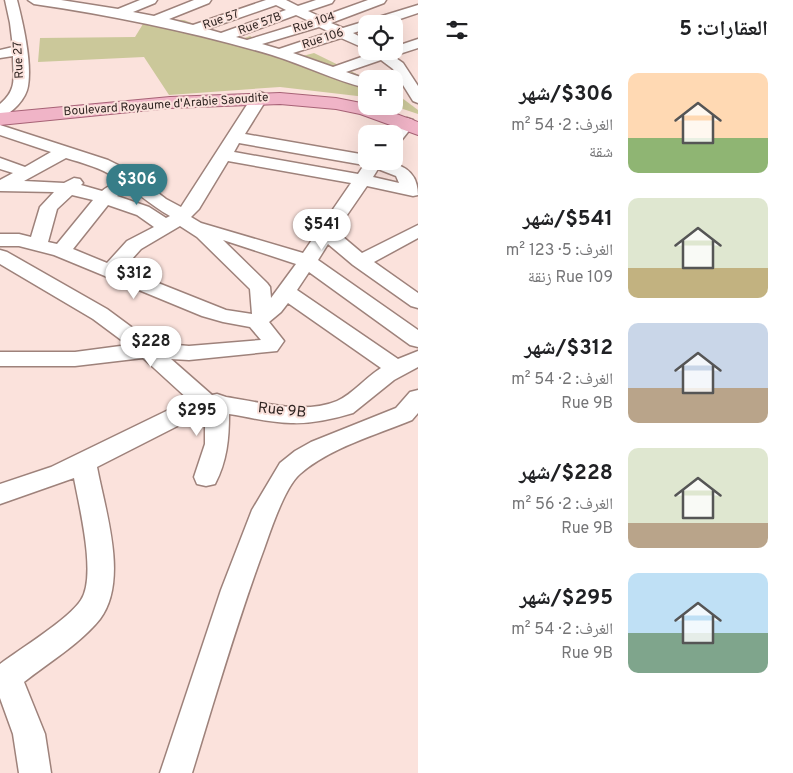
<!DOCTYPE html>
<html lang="ar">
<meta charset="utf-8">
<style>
:root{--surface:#fff;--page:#f2f2f2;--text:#202124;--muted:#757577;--accent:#377d88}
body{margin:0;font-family:Overpass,"Noto Naskh Arabic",sans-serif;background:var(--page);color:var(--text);direction:rtl;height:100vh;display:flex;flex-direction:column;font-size:19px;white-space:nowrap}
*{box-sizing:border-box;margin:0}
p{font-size:16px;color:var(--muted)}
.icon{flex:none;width:28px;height:28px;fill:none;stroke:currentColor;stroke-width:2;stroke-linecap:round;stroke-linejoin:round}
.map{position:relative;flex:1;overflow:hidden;direction:ltr}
.side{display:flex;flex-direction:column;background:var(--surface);width:375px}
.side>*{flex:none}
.tools{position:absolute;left:358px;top:15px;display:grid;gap:10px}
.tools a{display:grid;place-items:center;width:45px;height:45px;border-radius:10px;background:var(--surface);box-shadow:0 5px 20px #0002;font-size:25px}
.price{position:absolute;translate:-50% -42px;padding:0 11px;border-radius:18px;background:#fff;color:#222;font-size:16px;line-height:32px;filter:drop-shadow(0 1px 2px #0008)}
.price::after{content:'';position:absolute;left:50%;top:30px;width:15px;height:11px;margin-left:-8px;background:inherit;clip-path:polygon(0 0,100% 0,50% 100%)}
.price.on{background:var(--accent);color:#fff}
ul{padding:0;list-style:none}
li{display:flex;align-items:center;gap:15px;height:125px;padding:0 25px}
li span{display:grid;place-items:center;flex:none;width:140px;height:100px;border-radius:10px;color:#555}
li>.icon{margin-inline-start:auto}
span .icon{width:60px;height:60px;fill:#fffc;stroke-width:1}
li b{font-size:21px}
h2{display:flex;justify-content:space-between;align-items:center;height:60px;padding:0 25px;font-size:21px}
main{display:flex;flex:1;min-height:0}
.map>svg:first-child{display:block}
</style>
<main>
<section class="side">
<h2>العقارات: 5<svg class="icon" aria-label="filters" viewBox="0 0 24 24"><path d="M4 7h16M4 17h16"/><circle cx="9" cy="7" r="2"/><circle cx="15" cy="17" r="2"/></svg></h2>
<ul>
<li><span style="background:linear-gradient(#ffd9b3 65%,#8fb573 0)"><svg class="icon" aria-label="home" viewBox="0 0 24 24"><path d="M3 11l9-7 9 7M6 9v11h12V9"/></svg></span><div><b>$306/شهر</b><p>الغرف: 2 · 54 m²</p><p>شقة</p></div></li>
<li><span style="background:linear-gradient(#dfe7d0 70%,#c2b280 0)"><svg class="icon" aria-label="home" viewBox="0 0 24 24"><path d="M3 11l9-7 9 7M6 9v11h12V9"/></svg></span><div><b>$541/شهر</b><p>الغرف: 5 · 123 m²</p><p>Rue 109 زنقة</p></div></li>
<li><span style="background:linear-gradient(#c9d6e8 65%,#b9a48a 0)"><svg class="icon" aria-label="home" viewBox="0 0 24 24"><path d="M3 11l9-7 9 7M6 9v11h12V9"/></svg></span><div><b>$312/شهر</b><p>الغرف: 2 · 54 m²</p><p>Rue 9B</p></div></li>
<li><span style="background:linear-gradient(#dfe7d0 75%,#b9a48a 0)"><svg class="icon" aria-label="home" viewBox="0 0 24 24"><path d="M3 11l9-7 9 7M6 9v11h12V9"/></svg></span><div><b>$228/شهر</b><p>الغرف: 2 · 56 m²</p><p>Rue 9B</p></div></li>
<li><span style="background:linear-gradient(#bfe0f5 60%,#7fa58c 0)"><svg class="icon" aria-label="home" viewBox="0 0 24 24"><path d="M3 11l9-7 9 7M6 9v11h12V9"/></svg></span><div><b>$295/شهر</b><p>الغرف: 2 · 54 m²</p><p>Rue 9B</p></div></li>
</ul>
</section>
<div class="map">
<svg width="418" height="773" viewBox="0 0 418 773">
<rect width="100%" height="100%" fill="#fbe2dc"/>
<!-- green -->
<g fill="#cbc89a">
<polygon points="146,19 184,20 236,41 250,36 295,58 314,53 367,79 366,97 280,87 169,95 144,57 38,62 40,38 135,37"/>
<polygon points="394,92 418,110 418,114 394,106"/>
</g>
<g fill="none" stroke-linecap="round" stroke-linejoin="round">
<defs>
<g id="minor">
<path d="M 5,0 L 17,0 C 23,23 32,63 28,86 C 26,99 12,114 0,117 L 0,104 C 18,89 13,77 13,56 L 0,58 L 0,50 L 13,47 L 10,23 Z"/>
<path d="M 28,0 L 61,0 L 118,9 L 140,0 L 157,0 L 155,3 L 133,12 L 154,16 L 194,0 L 211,0 L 209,3 L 169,19 L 193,25 L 266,0 L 286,0 L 298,6 L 316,0 L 334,0 L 332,3 L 308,11 L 321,17 L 368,0 L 386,0 L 384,3 L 331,23 L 343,28 L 418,5 L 418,13 L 385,24 L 366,24 L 366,29 L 353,33 L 366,40 L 366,49 L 341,38 L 293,53 L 333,67 L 373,53 L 371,51 L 394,51 L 394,47 L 418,39 L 418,48 L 393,56 L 403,63 L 418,86 L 418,103 L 413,101 L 393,69 L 381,60 L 346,72 L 366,79 L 366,88 C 334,80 304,65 272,55 C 193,32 116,16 34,4 ZM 276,5 L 286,10 L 221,33 L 207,29 ZM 296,15 L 309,21 L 247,40 L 236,37 ZM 319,27 L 330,32 L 279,49 L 262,44 Z"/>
<path d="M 260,92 L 265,94 L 268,97 L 245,134 L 366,155 L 366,161 C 391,161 418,164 418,195 L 413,196 L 367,186 L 336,231 L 362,253 L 418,225 L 418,238 L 374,262 L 418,293 L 418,308 L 411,306 L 353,265 L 328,244 L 318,260 L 418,330 L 418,347 L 410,345 L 309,272 L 297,290 L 398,359 L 418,351 L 418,367 L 394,380 L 353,413 C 333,419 312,424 291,423 C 271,423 249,417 229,414 C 229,439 227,461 215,484 L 206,486 L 197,484 L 194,477 L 205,444 L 205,412 L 97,467 C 105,510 129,581 100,619 C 81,643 48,663 24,682 L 45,734 L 51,773 L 19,773 L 13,734 L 0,698 L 0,664 C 20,649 69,619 81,600 C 97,576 79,506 74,478 L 0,504 L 0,484 L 51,467 L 189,400 L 143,358 L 75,366 L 0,366 L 0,352 L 75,352 L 128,345 L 93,319 L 0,264 L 0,250 L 7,252 L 107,309 L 153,343 L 189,346 L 261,340 L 250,327 L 223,322 L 202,316 L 54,255 L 19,246 L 0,246 L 0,234 L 19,234 L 31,237 L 40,207 L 54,192 L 0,191 L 0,180 L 13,173 L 0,169 L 0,158 L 25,167 L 51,152 L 0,135 L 0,125 L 108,160 L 128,170 L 166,199 L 181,207 L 252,97 L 255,94 ZM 239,143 L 364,165 L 358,174 L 234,152 ZM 66,158 C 83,163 101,168 116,178 C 135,190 150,205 170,216 L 166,218 L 149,207 L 117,196 L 123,190 L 120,186 C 112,184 108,186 102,191 L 81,185 L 83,183 L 80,179 L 74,178 L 64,183 L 24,181 ZM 228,161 L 351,183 L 303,253 L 201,223 L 191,217 L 199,209 ZM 378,169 L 396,176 L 399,183 L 373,177 ZM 72,195 L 93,200 L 57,244 L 48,242 L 57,209 ZM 108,205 L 137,215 L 154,227 L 127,241 L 107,263 L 73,249 ZM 180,226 L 197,237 L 250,289 L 252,314 L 226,310 L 123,269 L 141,249 ZM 223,240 L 296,264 L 271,298 L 270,287 L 267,283 ZM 288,303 L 381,368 C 366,377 353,394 337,401 C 303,415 260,402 226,397 L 217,394 L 212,395 L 171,359 L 189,360 L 277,351 L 284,341 L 269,322 L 281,312 Z"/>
<polygon points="407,118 413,120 415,123 400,142 394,144 394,134 390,134 401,120"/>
<path d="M 418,390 L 418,413 L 412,420 C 376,435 329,448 300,474 C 285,487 271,529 264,549 C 237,622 215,698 192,773 L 160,773 L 221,590 L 252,510 L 280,463 L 295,451 L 311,442 L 396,408 L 410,392 Z"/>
</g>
<polygon id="major" points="280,93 336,98 366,104 366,106 375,106 418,122 418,135 360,114 336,109 280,104 170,108 0,125 0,113 170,97"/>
</defs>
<!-- minor casing -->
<use href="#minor" stroke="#9e827b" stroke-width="3"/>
<!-- major casing -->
<use href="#major" stroke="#a76276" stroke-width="2"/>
<!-- minor -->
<use href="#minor" fill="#fff" fill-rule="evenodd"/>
<!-- major -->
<use href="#major" fill="#f0b4c7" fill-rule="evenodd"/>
</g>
<g text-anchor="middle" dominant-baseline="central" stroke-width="4" stroke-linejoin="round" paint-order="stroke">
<!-- far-street labels -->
<g font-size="12" fill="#312623" stroke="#fbe2dc">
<text transform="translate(221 20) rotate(-19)">Rue 57</text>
<text transform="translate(314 23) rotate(-18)">Rue 104</text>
<text transform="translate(260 24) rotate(-20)">Rue 57B</text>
<text transform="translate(323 39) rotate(-18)">Rue 106</text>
<text transform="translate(19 60) rotate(-93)">Rue 27</text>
<text transform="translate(166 105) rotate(-4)">Boulevard Royaume d'Arabie Saoudite</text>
</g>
<!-- street labels -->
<g font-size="15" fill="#312623" stroke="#fbe2dc">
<text transform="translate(282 411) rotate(6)">Rue 9B</text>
</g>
</g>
</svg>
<div class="tools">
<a><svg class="icon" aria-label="locate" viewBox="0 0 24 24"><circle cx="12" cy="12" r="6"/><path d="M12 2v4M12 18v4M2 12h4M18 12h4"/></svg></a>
<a>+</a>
<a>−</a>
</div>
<b class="price on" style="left:137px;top:206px">$306</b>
<b class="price" style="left:322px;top:251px">$541</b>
<b class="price" style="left:134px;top:300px">$312</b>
<b class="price" style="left:151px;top:368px">$228</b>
<b class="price" style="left:197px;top:437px">$295</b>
</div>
</main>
